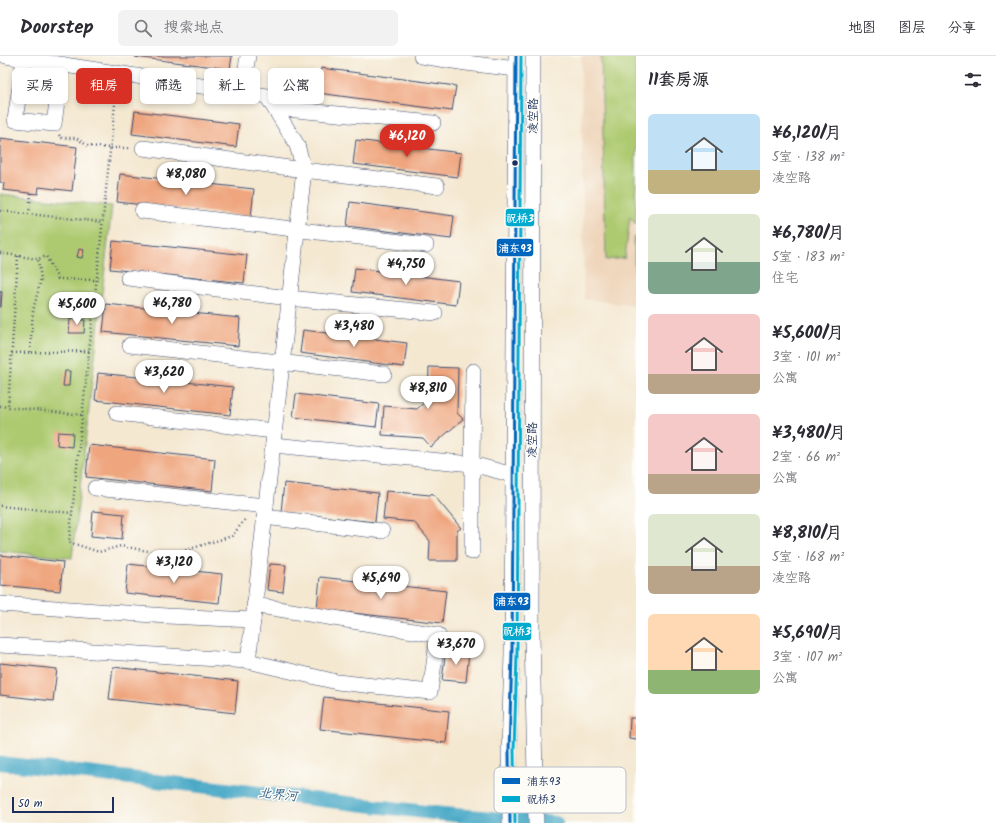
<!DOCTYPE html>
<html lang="zh">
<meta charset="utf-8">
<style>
:root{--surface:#fff;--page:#f2f2f3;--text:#2b2b33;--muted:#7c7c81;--line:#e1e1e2;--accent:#d93025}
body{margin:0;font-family:Kalam,"LXGW WenKai TC",sans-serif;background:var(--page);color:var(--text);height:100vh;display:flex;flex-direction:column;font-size:15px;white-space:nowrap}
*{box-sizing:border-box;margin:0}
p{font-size:13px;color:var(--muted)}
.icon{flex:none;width:22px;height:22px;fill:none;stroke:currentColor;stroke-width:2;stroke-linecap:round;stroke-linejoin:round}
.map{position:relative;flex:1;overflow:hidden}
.side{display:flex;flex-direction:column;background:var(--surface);width:360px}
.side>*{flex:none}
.guide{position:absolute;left:12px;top:12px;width:380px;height:36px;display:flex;gap:8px}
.scale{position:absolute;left:12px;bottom:10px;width:102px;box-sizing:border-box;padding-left:4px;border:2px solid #1b2f5e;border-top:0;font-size:11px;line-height:14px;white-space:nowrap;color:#1b2f5e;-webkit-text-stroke:3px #fdfcf7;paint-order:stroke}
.price{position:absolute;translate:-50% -34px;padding:0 9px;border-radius:14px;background:#fff;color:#222;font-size:13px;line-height:26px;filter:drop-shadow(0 1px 2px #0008)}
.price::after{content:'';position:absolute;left:50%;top:24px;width:12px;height:9px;margin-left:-6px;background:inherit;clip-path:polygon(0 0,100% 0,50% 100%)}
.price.on{background:var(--accent);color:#fff}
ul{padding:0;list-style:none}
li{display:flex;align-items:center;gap:12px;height:100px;padding:0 12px}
li span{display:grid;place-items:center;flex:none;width:112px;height:80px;border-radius:6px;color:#555}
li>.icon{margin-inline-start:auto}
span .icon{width:48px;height:48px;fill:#fffc;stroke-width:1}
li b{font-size:17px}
h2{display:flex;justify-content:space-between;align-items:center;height:48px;padding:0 12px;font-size:17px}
.pill{padding:0 14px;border-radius:6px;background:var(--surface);box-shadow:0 2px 6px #0003;font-size:14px;line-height:36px}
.pill.on{background:var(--accent);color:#fff}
header{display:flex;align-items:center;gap:24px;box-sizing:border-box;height:56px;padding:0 20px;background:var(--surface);border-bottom:1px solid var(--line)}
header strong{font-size:19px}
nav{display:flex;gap:22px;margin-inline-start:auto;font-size:14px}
.search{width:280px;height:36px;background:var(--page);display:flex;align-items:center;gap:10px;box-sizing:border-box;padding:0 14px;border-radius:6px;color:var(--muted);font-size:15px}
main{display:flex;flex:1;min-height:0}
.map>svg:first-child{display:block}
</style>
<header>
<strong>Doorstep</strong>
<div class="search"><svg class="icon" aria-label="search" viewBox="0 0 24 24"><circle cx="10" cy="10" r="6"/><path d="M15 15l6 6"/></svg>搜索地点</div>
<nav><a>地图</a><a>图层</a><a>分享</a></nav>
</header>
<main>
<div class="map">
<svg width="636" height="767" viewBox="0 0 636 767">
<rect width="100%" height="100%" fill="#fdfcf7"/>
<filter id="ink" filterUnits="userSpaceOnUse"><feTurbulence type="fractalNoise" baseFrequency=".025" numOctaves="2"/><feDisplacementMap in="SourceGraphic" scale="8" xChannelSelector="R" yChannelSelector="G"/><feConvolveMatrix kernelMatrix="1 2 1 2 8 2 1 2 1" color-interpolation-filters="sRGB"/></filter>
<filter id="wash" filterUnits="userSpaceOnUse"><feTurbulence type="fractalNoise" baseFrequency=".012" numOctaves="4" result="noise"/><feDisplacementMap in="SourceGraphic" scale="16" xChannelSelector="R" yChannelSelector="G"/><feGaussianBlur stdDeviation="0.9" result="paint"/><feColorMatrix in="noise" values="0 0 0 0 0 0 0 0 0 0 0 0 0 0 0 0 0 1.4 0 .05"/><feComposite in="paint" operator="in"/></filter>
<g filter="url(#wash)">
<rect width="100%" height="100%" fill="#f4e8d1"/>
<!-- built -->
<polygon fill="#efd6bb" points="581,0 636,0 636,250 584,243"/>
<!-- green -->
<g fill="#aeca71" stroke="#647c68">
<polygon points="601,0 636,0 636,169 630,160 625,202 606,204"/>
<polygon points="0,138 112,150 72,502 0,495"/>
<polygon points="634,181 636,182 636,240 635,240"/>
</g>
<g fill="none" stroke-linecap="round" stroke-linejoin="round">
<!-- canal -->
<polyline stroke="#47a8c6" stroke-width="14" points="0,707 443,758 556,767"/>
</g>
<g id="blocks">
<!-- building -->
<g fill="#efa67f">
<polygon points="135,0 232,0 230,13 135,1"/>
<polygon points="321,12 456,30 452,55 318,37"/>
<polygon points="135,55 239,68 236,91 132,78"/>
<polygon points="0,82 77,91 72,135 39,131 38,138 3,134 4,127 0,126"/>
<polygon points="356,84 461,97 458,121 353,108"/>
<polygon points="120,118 254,133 251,161 117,146"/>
<polygon points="350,146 454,160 451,183 347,170"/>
<polygon points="113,185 247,199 244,227 110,213"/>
<polygon points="79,193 84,194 82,202 77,201"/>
<polygon points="355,212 459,225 456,249 352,236"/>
<polygon points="0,235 2,236 1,251 0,251"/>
<polygon points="106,248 240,262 238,290 103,276"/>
<polygon points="70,263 85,264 84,277 69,277"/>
<polygon points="303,274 407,287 404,311 300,297"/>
<polygon points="429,311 458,312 457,357 463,363 431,391 423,382 382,379 384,350 417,353 428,343"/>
<polygon points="65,315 70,315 69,330 63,330"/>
<polygon points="98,317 233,331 230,359 95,344"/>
<polygon points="296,338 379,348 376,371 293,361"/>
<polygon points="58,376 73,377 72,391 57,389"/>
<polygon points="89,389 215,403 212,435 86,421"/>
<polygon points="284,427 378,437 375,466 281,456"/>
<polygon points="386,435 430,439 432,437 461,472 457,475 457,505 429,505 430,485 414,466 383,463"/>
<polygon points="93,455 124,458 122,483 91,480"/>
<polygon points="0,499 63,506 60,535 0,529"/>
<polygon points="128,508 222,518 219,547 125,537"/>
<polygon points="270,508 286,509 283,536 267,534"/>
<polygon points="320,521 446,535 442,567 317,553"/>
<polygon points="446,593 469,596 466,626 442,624"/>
<polygon points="0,607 57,613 53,645 0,639"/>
<polygon points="113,611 238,625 235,657 109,643"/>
<polygon points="324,641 449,655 446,687 320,673"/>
<polygon points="630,662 636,662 636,683 629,682"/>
</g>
</g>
</g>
<g filter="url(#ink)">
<use href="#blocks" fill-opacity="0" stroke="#3c4b6f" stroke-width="1"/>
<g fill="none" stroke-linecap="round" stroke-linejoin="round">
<defs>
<g id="minor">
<polyline points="421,0 466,7 516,13"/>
<polyline points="533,0 532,579 536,767"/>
<polyline points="24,3 15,64 54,68 62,8"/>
<polyline points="242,36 248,0"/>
<polyline points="275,52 433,67"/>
<polyline points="143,92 304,114 437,130"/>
<polyline points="142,155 426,189"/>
<polyline points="128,222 289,242 435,257"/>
<polyline points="130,289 384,318"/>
<polyline points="117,357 274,375"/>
<polyline points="273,389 472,408 513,419"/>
<polyline points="95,432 266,450"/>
<polyline points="264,461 382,475"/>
<polyline points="472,496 472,408 473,315"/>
<polyline points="0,548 167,560 253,564 304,114 297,89 267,40 6,0"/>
<polyline points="0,589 248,605 253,564"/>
<polyline points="248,605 337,626 430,636 438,579 254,549"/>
<polyline points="510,767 509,695 512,598 513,419 516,0"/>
</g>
</defs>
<!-- minor casing -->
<use href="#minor" stroke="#3c4b6f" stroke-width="16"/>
<!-- path -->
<g stroke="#3c4b6f" stroke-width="2.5" stroke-dasharray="1 3" stroke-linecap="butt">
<polyline points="117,29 69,486 99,496 121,490 170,499 232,480 246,462"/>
<polyline points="59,79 61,82 76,82 88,90 111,92 131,92"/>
<polyline points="0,155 103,166"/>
<polyline points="29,158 31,137"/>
<polyline points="0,197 38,203 46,200 58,223 96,224"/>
<polyline points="18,200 8,351 82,359"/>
<polyline points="30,296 33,255 41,223 38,203"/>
<polyline points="12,297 89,295"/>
<polyline points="0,350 8,351"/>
<polyline points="0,450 72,457"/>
</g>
<!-- minor -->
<use href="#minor" stroke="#fff" stroke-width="15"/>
<defs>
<polyline id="bus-1" points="510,767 509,695 512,598 516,0"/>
<polyline id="bus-2" points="515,767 514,695 517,598 521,0"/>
</defs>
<!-- bus-1 casing -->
<use href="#bus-1" stroke="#fdfcf7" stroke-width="6"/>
<!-- bus-2 casing -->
<use href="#bus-2" stroke="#fdfcf7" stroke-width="6"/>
<!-- bus-1 -->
<use href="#bus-1" stroke="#0065bd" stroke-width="3"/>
<!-- bus-2 -->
<use href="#bus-2" stroke="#00a9ce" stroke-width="3"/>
</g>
</g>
<!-- markers -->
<circle fill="#1b2f5e" stroke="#fdfcf7" stroke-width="1.5" cx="515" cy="107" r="3.5"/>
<g text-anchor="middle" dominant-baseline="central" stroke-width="3" stroke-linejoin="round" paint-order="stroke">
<!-- street labels -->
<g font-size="12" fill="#1b2f5e" stroke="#fdfcf7">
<text transform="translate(533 60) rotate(-90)">凌空路</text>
<text transform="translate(532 384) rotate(-90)">凌空路</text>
</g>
<!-- water labels -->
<g font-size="13" font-style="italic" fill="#2d5f88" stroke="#fdfcf7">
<text transform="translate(278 739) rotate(6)">北界河</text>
</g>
</g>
<!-- legend -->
<rect x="494" y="711" width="132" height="46" rx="6" fill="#fdfcf7" stroke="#b9bec9" stroke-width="1"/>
<rect x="502" y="722" width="18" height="6" fill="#0065bd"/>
<rect x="502" y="740" width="18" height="6" fill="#00a9ce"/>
<g font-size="11" fill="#1b2f5e">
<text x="527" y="729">浦东93</text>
<text x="527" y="747">祝桥3</text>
</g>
<g stroke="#fdfcf7" stroke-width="1.5">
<rect x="505" y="152" width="30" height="19" rx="4" fill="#00a9ce"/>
<rect x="496" y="182" width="38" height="19" rx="4" fill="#0065bd"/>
<rect x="493" y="536" width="38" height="19" rx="4" fill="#0065bd"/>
<rect x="502" y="566" width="30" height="19" rx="4" fill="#00a9ce"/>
</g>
<g font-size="11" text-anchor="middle" font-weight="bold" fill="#fff">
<text x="520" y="166">祝桥3</text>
<text x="515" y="196">浦东93</text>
<text x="512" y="549">浦东93</text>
<text x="517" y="579">祝桥3</text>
</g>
</svg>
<div class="scale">50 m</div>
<b class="price on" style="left:407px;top:102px">¥6,120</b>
<b class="price" style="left:186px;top:140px">¥8,080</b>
<b class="price" style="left:406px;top:230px">¥4,750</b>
<b class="price" style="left:172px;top:269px">¥6,780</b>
<b class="price" style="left:77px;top:270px">¥5,600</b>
<b class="price" style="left:354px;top:292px">¥3,480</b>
<b class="price" style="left:164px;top:338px">¥3,620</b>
<b class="price" style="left:428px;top:354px">¥8,810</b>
<b class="price" style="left:174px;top:528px">¥3,120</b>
<b class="price" style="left:381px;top:544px">¥5,690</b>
<b class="price" style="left:456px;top:610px">¥3,670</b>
<div class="guide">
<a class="pill">买房</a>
<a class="pill on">租房</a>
<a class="pill">筛选</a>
<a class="pill">新上</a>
<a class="pill">公寓</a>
</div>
</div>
<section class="side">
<h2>11套房源<svg class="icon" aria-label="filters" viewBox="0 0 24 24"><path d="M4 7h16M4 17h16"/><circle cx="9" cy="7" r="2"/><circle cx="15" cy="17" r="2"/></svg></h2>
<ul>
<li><span style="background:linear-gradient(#bfe0f5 70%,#c2b280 0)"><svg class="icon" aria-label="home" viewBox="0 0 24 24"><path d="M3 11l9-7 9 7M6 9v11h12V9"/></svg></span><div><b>¥6,120/月</b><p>5室 · 138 m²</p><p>凌空路</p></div></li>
<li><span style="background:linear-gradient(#dfe7d0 60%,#7fa58c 0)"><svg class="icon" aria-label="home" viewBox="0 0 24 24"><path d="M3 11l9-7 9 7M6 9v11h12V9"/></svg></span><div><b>¥6,780/月</b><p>5室 · 183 m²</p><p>住宅</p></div></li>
<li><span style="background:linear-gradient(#f6c9c9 75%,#b9a48a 0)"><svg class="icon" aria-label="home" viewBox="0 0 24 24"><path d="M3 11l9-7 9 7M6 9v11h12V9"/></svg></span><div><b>¥5,600/月</b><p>3室 · 101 m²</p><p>公寓</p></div></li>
<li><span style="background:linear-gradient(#f6c9c9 75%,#b9a48a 0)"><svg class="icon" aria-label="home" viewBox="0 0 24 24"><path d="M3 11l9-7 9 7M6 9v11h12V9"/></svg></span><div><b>¥3,480/月</b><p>2室 · 66 m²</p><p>公寓</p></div></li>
<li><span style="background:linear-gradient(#dfe7d0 65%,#b9a48a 0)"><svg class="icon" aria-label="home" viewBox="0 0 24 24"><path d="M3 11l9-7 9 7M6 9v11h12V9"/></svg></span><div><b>¥8,810/月</b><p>5室 · 168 m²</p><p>凌空路</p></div></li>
<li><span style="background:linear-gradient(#ffd9b3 70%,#8fb573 0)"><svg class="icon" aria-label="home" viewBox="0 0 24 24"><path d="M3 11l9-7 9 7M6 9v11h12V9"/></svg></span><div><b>¥5,690/月</b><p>3室 · 107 m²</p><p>公寓</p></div></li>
</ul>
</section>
</main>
